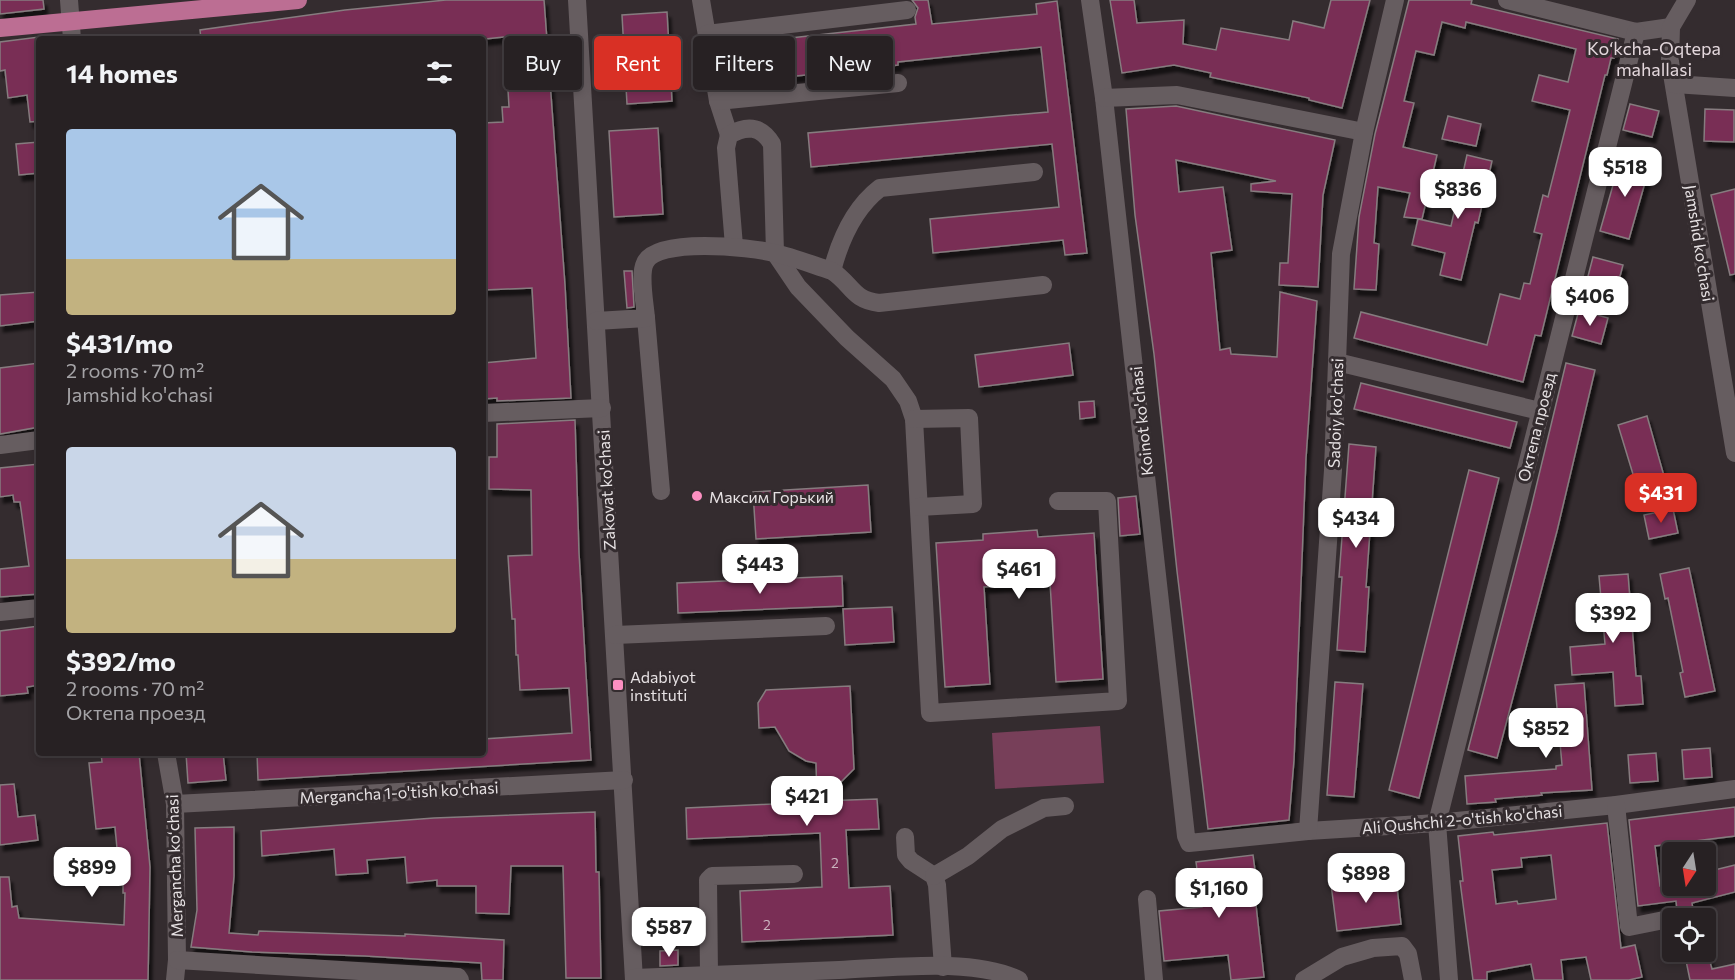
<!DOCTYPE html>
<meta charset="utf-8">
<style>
:root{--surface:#272123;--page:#2f292b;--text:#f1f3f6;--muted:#a4a3a6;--line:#433e41;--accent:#d93025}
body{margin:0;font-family:Commissioner,sans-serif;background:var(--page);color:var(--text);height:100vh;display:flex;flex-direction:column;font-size:22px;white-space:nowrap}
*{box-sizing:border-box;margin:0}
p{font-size:20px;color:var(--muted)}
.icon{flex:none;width:33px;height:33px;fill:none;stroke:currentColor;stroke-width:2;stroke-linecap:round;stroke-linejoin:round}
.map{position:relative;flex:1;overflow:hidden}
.sheet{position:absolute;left:36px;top:36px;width:450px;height:720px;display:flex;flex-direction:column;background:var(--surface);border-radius:6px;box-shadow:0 3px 9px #0003,0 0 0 2px var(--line)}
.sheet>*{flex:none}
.guide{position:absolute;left:504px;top:36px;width:570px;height:54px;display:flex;gap:12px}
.needle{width:39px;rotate:192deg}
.fabs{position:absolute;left:1662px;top:842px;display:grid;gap:12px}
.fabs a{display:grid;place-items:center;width:54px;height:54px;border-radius:6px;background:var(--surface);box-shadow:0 3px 9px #0003,0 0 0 2px var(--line);font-size:30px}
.price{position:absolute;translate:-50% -51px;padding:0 14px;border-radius:12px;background:#fff;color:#222;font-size:20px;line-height:39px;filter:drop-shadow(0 2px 3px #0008)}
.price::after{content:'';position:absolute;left:50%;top:36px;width:18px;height:14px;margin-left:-9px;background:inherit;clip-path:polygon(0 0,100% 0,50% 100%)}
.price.selected{background:var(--accent);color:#fff}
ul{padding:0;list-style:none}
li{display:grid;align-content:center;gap:12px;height:318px;padding:0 30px}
li span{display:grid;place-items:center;height:186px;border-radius:6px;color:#555}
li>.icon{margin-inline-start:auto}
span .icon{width:108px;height:108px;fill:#fffc;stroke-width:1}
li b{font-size:26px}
h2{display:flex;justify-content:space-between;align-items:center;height:72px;padding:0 30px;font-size:26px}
.pill{padding:0 21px;border-radius:6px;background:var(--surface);box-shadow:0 3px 9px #0003,0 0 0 2px var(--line);font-size:21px;line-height:54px}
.pill.selected{background:var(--accent);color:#fff}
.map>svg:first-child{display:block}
</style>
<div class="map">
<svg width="1735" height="980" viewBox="0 0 1735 980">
<defs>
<filter id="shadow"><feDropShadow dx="3.5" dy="6" stdDeviation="1.5" flood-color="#0009"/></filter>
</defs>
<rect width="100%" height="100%" fill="#342c2f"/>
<!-- green -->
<polygon fill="#773f59" points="1100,726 1104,783 995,789 992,733"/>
<!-- building -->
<g fill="#792d54" stroke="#867c7f" stroke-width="1.5" fill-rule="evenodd" filter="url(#shadow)">
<polygon points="0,0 43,0 44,9 0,14"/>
<polygon points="446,0 544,0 565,285 571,398 497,401 497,398 483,399 483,363 536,358 532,288 483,290 483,123 503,122 502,107 509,107 507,73 516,73 513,36 485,39 348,39 348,35 315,39 201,39 200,30 345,10"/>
<polygon points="912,0 928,0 932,24 1037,14 1036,4 1057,1 1087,253 1065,255 1063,240 933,253 930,219 1059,207 1052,144 811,167 808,133 1048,112 1041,47 898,62 898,65 740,82 736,44 916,24 915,17 918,8"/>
<polygon points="1110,0 1134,0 1137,23 1184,20 1183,44 1216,50 1221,28 1289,40 1293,21 1324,28 1331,0 1370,0 1342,108 1309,100 1309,98 1210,77 1211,73 1174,65 1122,73"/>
<polygon points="1409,0 1472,0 1471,4 1618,39 1614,58 1611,58 1607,75 1605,75 1541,336 1535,335 1523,382 1354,338 1361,312 1487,345 1500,294 1520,299 1524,283 1530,284 1542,234 1534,232 1543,195 1548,197 1570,110 1532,101 1539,75 1568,82 1576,49 1466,22 1465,28 1442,22 1434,55 1416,51 1404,101 1414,103 1403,147 1437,155 1422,219 1404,217 1410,193 1378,187 1374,243 1379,244 1376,290 1354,289 1359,217 1375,134"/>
<polygon points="667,12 672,101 627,104 622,15"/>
<polygon points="39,37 39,121 30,122 27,95 8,98 5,70 0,71 0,42"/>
<polygon points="1630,104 1659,111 1652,137 1623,130"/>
<polygon points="1176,106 1335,140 1323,195 1318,287 1279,285 1280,263 1288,263 1292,194 1251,191 1251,184 1276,181 1176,160 1179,192 1223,187 1232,250 1211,253 1220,350 1230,348 1231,354 1277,357 1280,292 1317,301 1306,458 1294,760 1289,820 1208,829 1177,571 1154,354 1135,215 1126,109"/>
<polygon points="1705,109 1734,110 1734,142 1704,141"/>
<polygon points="1448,116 1481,124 1476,146 1442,139"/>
<polygon points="658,128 663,214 614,217 609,131"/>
<polygon points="39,142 39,173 19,175 16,144"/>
<polygon points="1467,155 1492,161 1478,223 1475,222 1461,280 1440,275 1445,253 1412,245 1418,219 1451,226"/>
<polygon points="1621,157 1650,165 1629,239 1600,231"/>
<polygon points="1735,189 1735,274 1730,275 1711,195"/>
<polygon points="1593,257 1623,265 1616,291 1586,284"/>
<polygon points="624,271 632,271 634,307 627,308"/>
<polygon points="39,292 39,321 0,326 0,295"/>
<polygon points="1579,310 1608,318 1601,344 1572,336"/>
<polygon points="1069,343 1073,375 979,387 975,355"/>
<polygon points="39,363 39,427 0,434 0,368"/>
<polygon points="1566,363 1595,370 1557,531 1497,758 1468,750 1531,508"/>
<polygon points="1361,383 1517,422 1510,448 1354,409"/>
<polygon points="1094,401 1095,417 1080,419 1079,402"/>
<polygon points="1647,416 1664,476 1636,484 1618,425"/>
<polygon points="575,420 579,553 591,760 258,780 257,753 483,753 483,739 572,733 569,688 520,690 518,655 516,655 515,619 512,619 508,556 532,555 531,490 489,489 489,457 497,457 497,424"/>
<polygon points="1349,444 1376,447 1366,587 1369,587 1365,652 1337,650 1342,577 1339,577"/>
<polygon points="39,464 39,594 0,597 0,569 29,566 20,502 14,502 13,495 0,497 0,468"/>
<polygon points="1469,470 1499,478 1419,798 1389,790"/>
<polygon points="868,485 871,532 756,539 753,492"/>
<polygon points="1136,496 1140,534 1120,536 1118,498"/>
<polygon points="1673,509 1678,533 1649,539 1644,515"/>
<polygon points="1037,530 1038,537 1094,533 1103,679 1056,682 1050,582 984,587 990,684 945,687 936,543 983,540 983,534"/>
<polygon points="1689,568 1715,691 1685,697 1680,673 1683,672 1668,598 1665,599 1660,574"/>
<polygon points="1628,574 1636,676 1641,676 1643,704 1615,706 1613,672 1572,675 1570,647 1605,644 1599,576"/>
<polygon points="842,576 843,606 678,613 677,583"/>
<polygon points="892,607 894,642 845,645 843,609"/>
<polygon points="39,626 39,685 27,687 28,693 0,696 0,631"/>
<polygon points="1335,682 1363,684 1354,797 1327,795"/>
<polygon points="1584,683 1592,790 1541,793 1542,795 1495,799 1496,802 1467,804 1465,776 1556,769 1556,766 1562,765 1555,685"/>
<polygon points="850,686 854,769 822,801 877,799 879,829 846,830 849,888 890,886 893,935 742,942 740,891 822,887 820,833 687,839 686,808 817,802 816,763 806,761 789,751 775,727 759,728 758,703 766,690"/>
<polygon points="1710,748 1712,777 1684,779 1682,750"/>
<polygon points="101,753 139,753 150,867 148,980 0,980 0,877 9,877 12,907 17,906 19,918 124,925 125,893 123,893 123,859 118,859 115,827 96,829 89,763 102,762"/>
<polygon points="186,753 223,753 226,780 188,783"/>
<polygon points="1656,753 1658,781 1630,783 1628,755"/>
<polygon points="14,784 18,817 35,815 38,840 0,845 0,785"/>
<polygon points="1735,807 1735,836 1655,846 1660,886 1706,885 1706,872 1735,865 1735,892 1692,903 1694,918 1678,918 1676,901 1638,906 1629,820"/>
<polygon points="595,812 596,872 599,872 601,978 566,978 563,866 511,866 509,914 476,913 476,886 437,886 437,880 407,883 405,857 367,860 368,873 336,875 334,849 262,856 261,831 434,818"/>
<path d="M 1607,823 L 1621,948 L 1635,945 L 1642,977 L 1629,980 L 1591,980 L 1586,957 L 1561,960 L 1563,980 L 1534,980 L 1531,964 L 1487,972 L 1487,980 L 1473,980 L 1460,881 L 1463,881 L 1458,836 L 1493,832 L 1494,835 ZM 1551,855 L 1556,899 L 1518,904 L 1517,901 L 1496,904 L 1492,870 L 1522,867 L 1521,858 Z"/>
<polygon points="234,827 234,876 229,933 258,935 259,931 405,936 405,934 504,940 503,980 482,980 481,963 365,956 252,952 191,947 197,910 195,828"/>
<polygon points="1253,855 1256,878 1253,878 1264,977 1231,980 1228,955 1164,961 1159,911 1202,907 1196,862"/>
<polygon points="1396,877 1401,924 1337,931 1331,884"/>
<polygon points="678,950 678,965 660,966 660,951"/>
<polygon points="1684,951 1707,951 1712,969 1735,964 1735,980 1690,980"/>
</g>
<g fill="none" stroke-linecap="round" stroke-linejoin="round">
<!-- minor -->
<g stroke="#665d60" stroke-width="18">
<polyline points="69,0 72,39"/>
<polyline points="577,0 634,980"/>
<polyline points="701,0 718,101 729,135"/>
<polyline points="1090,0 1104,98 1186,836 1189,843 1308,831 1437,823 1616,805 1735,789"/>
<polyline points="1507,0 1636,32 1671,27"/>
<polyline points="1687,0 1671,27 1670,62 1735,453"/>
<polyline points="707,34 907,10"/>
<polyline points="1674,84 1735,88"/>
<polyline points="1104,98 1177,95 1364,132"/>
<polyline points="718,101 898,83"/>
<path d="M 734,246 L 726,148 L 729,135 C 747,125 761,126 772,144 L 775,253 L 798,287 L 847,338 L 893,379 L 908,401 L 914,419 L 930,713 L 1118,701 L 1107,501 L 1058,501"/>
<path d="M 832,271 C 840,240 854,208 880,188 L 1034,172"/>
<polyline points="646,318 661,491"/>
<path d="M 596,321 L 646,318 C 645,304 639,275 645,263 C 656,237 750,247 774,253 C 793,257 813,265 832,271 C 852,284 852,300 879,303 L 1043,285"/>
<polyline points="1337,362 1540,411"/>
<polyline points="483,413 602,408"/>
<polyline points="914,419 969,418 973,504 919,507"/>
<polyline points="0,445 39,440"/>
<polyline points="0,612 39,608"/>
<polyline points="615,635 826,626"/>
<polyline points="166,753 175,804 177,960 175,980"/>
<polyline points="175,804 624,780"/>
<polyline points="1616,805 1629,927 1664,920"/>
<polyline points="1308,831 1333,470 1341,254 1364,132 1395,0"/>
<polyline points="905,837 906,855 911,861 934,876 937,885 943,967"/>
<polyline points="934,876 968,856 1002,829 1044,808 1065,806"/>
<polyline points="1147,899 1154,980"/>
<polyline points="177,960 458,977 460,980"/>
<polyline points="709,975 708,880 712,876 794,874"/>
<path d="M 634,978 C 702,975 771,973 839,970 C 889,968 974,957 1019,980"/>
<polyline points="1304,980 1342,957 1373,948 1402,946 1408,954 1413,980"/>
<polyline points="1449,980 1437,823 1636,32"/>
</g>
<!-- major -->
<polyline stroke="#bc6e93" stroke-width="18" points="0,28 298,0"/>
</g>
<!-- markers -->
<g fill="#fc8fc1" stroke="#342c2f" stroke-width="2">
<circle cx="697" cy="496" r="6"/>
<rect x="612" y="679" width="12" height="12" rx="3"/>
</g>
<g text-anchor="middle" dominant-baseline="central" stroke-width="6" stroke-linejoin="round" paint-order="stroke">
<!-- number labels -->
<g font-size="14" fill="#ccb5c0">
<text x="835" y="862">2</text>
<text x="767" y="924">2</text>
</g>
<!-- street labels -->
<g font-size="16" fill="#e7e2e4" stroke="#342c2f">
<text transform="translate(1700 243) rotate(81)">Jamshid ko'chasi</text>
<text transform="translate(1335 413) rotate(-88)">Sadoiy ko'chasi</text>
<text transform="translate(1141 421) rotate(-96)">Koinot ko'chasi</text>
<text transform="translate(1536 427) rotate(-76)">Октепа проезд</text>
<text transform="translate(606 490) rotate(-93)">Zakovat ko'chasi</text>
<text transform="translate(399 792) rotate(-3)">Mergancha 1-o'tish ko'chasi</text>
<text transform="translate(1462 819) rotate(-5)">Ali Qushchi 2-o'tish ko'chasi</text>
<text transform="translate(174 866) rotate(-92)">Mergancha koʻchasi</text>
</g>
<!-- poi labels -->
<g font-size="16" fill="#e7e2e4" stroke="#342c2f" text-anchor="start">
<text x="709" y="496">Максим Горький</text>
<text x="630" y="676">Adabiyot<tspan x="630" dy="18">instituti</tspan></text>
</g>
<!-- neighbourhood labels -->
<g font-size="18" fill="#e3d7dc" stroke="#342c2f">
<text x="1654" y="48">Koʻkcha-Oqtepa<tspan x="1654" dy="21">mahallasi</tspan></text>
</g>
</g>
</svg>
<div class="fabs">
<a><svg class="needle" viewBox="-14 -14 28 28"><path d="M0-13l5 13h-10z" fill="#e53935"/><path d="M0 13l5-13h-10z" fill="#a4a3a6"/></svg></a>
<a><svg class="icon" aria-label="locate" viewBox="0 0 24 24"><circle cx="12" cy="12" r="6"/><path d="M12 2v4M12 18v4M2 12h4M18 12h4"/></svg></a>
</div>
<b class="price" style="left:1625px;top:198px">$518</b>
<b class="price" style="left:1458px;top:220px">$836</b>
<b class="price" style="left:1590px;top:327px">$406</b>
<b class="price selected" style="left:1661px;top:524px">$431</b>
<b class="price" style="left:1356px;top:549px">$434</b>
<b class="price" style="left:760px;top:595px">$443</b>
<b class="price" style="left:1019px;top:600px">$461</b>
<b class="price" style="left:1613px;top:644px">$392</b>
<b class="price" style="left:1546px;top:759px">$852</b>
<b class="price" style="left:807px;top:827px">$421</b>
<b class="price" style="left:92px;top:898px">$899</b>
<b class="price" style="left:1366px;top:904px">$898</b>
<b class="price" style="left:1219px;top:919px">$1,160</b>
<b class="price" style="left:669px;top:958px">$587</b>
<div class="guide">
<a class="pill">Buy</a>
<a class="pill selected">Rent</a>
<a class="pill">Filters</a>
<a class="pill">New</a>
</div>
<section class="sheet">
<h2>14 homes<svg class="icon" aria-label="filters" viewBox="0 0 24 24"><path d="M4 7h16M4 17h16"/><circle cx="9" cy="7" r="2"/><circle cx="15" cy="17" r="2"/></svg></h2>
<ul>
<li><span style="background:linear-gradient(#a9c7e8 70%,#c2b280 0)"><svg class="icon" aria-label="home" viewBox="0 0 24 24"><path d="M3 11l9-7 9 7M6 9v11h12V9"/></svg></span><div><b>$431/mo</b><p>2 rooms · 70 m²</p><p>Jamshid ko'chasi</p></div></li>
<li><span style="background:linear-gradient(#c9d6e8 60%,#c2b280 0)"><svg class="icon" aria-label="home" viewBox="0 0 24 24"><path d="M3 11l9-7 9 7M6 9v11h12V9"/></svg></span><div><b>$392/mo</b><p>2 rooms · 70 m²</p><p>Октепа проезд</p></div></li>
</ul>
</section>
</div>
